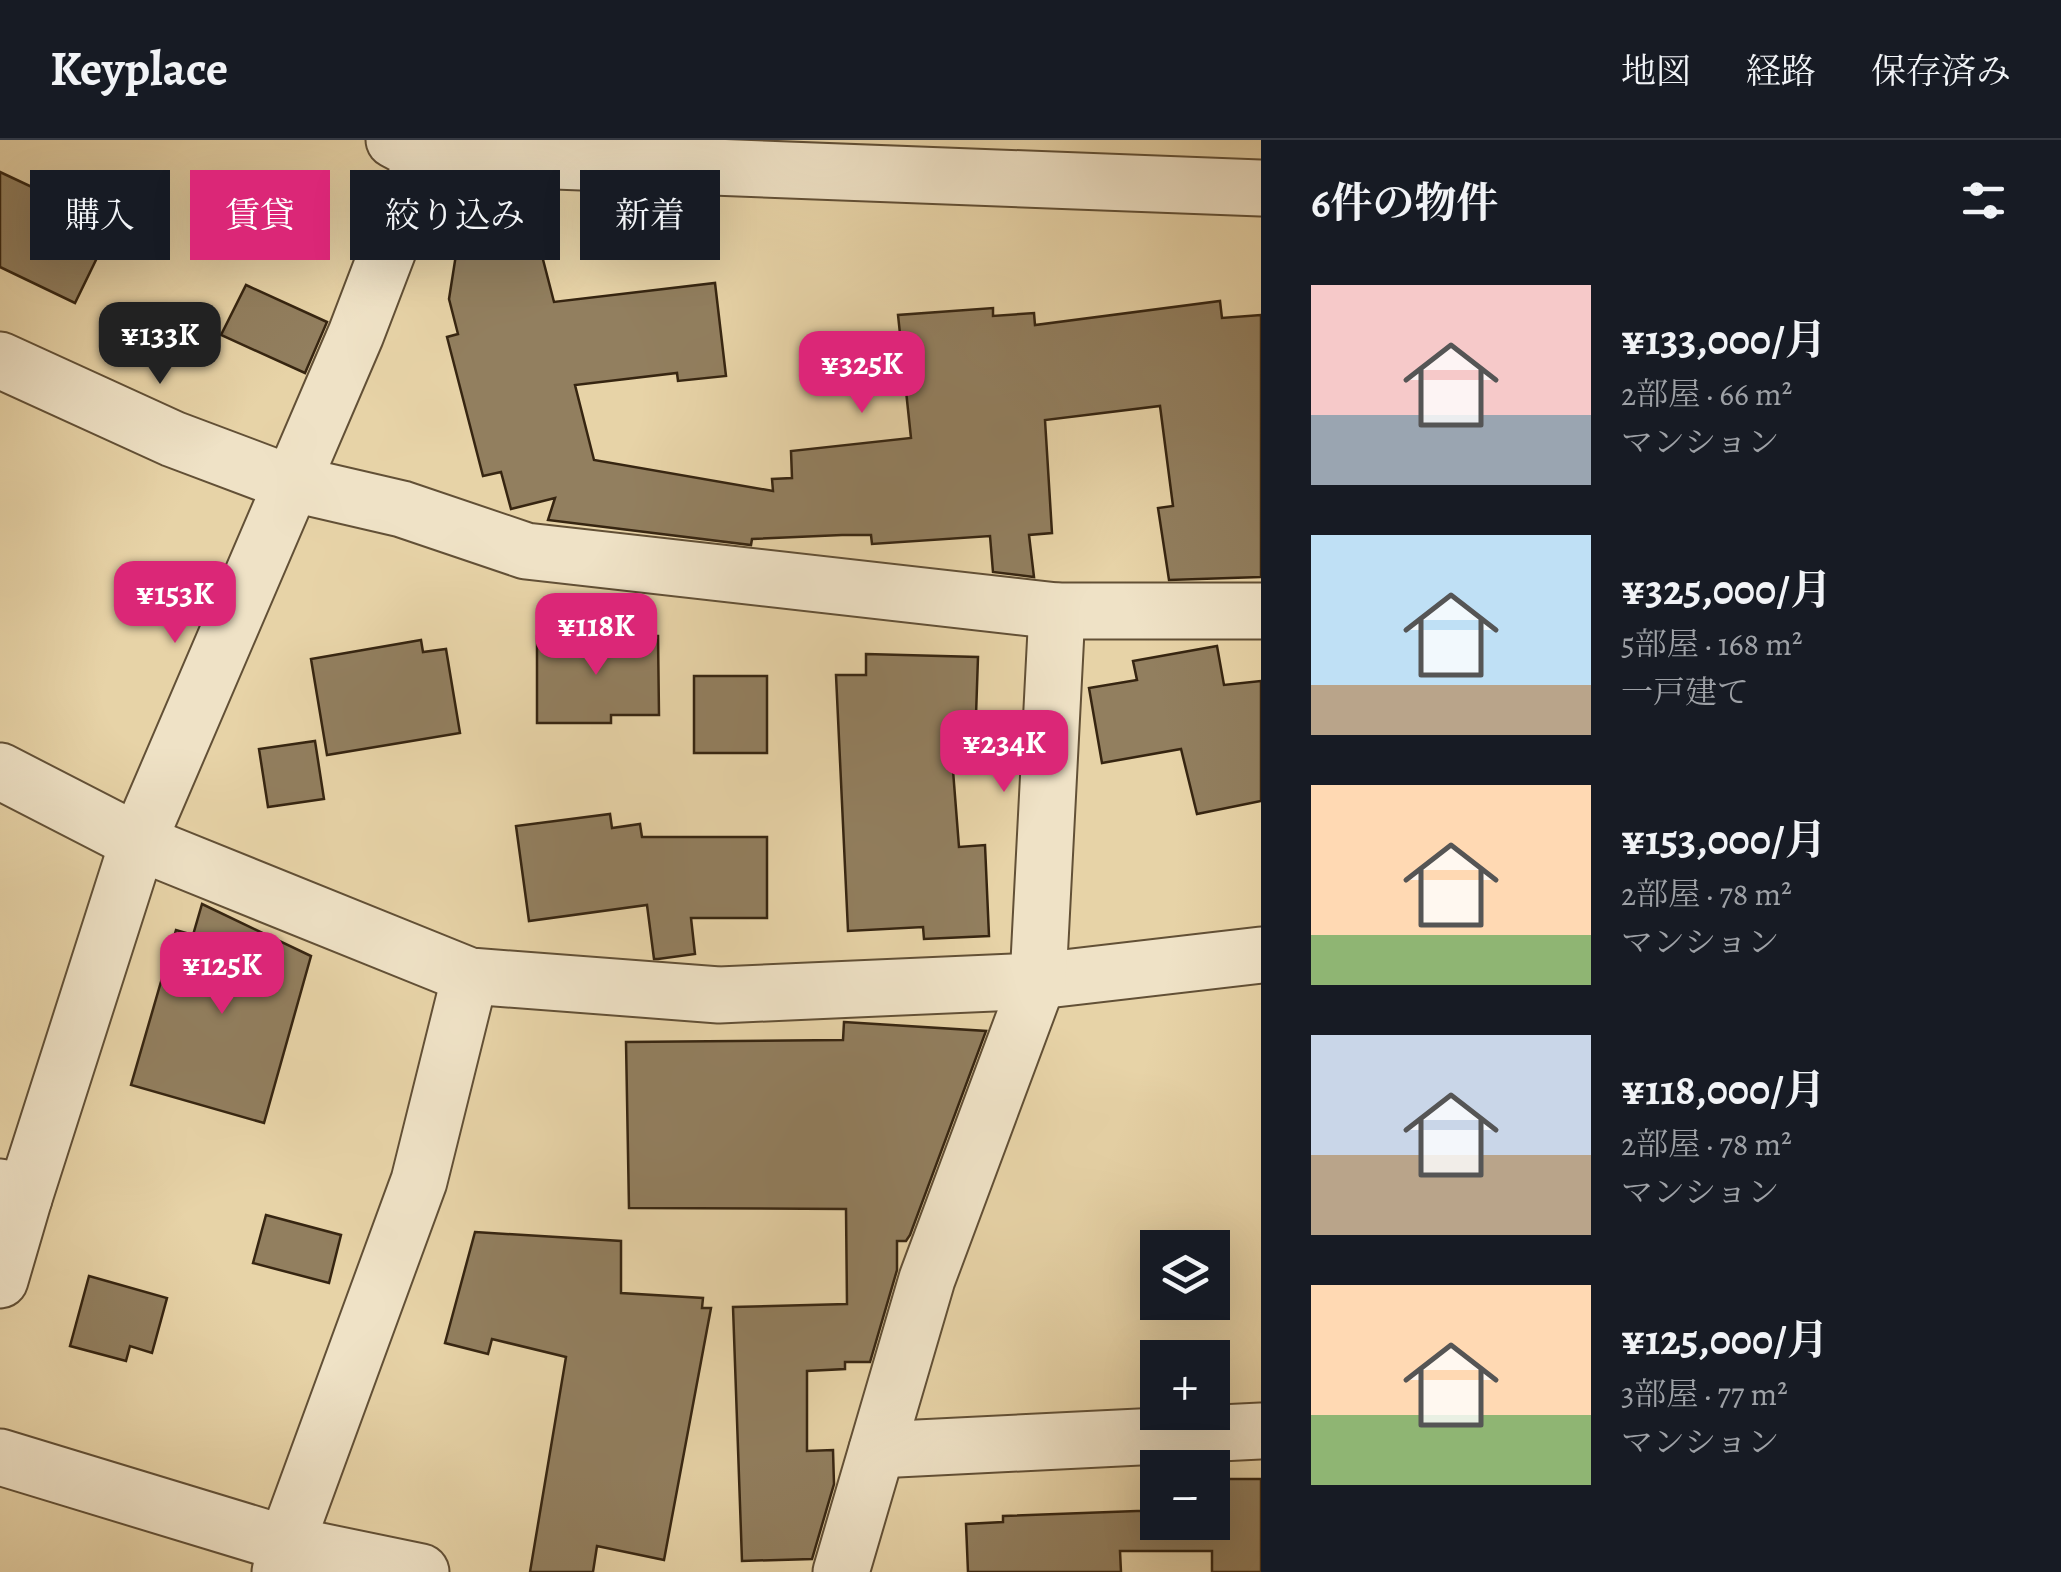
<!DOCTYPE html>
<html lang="ja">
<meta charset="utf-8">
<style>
:root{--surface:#171b24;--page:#20242c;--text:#f1f3f6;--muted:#9ea1a6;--line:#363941;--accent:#db2777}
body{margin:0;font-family:Alegreya,"Noto Serif JP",serif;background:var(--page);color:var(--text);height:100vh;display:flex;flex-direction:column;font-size:38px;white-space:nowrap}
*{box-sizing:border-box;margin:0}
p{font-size:32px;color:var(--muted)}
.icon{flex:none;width:55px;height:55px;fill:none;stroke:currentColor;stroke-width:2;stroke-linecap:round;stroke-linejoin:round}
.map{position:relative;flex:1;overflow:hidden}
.panel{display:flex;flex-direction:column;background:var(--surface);width:800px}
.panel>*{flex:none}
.banner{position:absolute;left:30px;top:30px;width:950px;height:90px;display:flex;gap:20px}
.tools{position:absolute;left:1140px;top:1090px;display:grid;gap:20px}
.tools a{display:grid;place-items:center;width:90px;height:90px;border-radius:0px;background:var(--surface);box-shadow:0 10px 40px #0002;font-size:50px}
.price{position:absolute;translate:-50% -85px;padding:0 22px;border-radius:20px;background:var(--accent);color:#fff;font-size:32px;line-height:65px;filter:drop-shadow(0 2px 5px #0008)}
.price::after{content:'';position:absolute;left:50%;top:60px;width:30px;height:22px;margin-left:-15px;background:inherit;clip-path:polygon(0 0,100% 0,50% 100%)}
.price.current{background:#222;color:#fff}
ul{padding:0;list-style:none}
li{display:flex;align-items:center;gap:30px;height:250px;padding:0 50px}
li span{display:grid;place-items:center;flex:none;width:280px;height:200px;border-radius:0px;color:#555}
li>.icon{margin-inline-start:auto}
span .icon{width:120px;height:120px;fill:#fffc;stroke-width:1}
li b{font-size:42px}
h2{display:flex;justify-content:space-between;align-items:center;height:120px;padding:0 50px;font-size:42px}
.chip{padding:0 35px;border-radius:0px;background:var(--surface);box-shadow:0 10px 40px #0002;font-size:35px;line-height:90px}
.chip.current{background:var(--accent);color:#fff}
header{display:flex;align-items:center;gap:60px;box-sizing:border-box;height:140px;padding:0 50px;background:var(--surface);border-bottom:2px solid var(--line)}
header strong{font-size:48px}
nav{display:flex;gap:55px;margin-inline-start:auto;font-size:35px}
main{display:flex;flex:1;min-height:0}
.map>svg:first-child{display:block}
</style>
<header>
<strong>Keyplace</strong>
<nav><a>地図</a><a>経路</a><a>保存済み</a></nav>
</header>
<main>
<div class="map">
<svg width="1261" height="1432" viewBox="0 0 1261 1432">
<rect width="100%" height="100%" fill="#e7d3a7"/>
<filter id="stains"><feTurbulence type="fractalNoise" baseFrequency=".002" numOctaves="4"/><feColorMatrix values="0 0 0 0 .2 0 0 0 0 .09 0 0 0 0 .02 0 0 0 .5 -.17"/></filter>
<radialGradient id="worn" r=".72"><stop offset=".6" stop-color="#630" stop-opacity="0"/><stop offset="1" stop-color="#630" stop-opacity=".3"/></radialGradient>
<!-- building -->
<g fill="#927f5f" stroke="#362511" stroke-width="2.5">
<polygon points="0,32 113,85 75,163 0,127"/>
<polygon points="463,70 533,81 554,162 715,143 726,236 678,241 677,233 575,245 594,320 773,351 772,339 792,338 791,311 911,298 898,175 993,168 993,176 1034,173 1035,185 1220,161 1222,178 1261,175 1261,437 1169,440 1158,368 1173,366 1160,266 1045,280 1052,393 1029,395 1034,437 993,432 990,396 872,404 871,395 842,395 752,399 751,405 548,380 555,358 511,369 501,332 483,336 447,197 458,194 449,159"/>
<polygon points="246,145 327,182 305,233 221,195"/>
<polygon points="537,496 658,496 659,575 611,575 611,583 537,583"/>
<polygon points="421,500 423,512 446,509 460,593 327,615 311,519"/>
<polygon points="1217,506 1224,545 1261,541 1261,661 1197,674 1181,609 1102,623 1089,548 1137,540 1133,521"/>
<polygon points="866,514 978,517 975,605 951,605 959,707 985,705 989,796 924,799 923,787 848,791 836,535 866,535"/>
<rect x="694" y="536" width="73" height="77"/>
<polygon points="315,601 324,659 268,667 259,609"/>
<polygon points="610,674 612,688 640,684 642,697 767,697 767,778 691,778 695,814 658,819 654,819 647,765 529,781 516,686"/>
<polygon points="202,764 311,816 264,983 131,945 176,790 193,795"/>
<polygon points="844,882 986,891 910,1095 906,1101 897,1101 897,1130 870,1222 845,1222 845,1229 807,1231 807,1311 833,1310 834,1344 812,1419 742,1421 733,1167 847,1164 846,1069 629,1068 626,902 843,900"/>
<polygon points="266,1075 341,1095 329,1143 253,1123"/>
<polygon points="475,1092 621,1101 621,1153 703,1158 702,1168 711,1168 664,1420 597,1406 593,1432 530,1432 566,1217 492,1199 488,1214 445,1203"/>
<polygon points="89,1136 167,1158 152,1213 130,1206 126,1221 70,1206"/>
<polygon points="1216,1339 1261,1339 1261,1432 1212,1432 1212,1411 1120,1411 1121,1432 968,1432 966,1384 1003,1382 1003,1376 1137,1371 1158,1371 1158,1382 1212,1382"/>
</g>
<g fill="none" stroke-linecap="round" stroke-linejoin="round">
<defs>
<g id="minor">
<polyline points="431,0 424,16 1261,48"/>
<polyline points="0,220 173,299 290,343 402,369 526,411 1057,471 1261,471"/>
<polyline points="0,631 138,702 470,836 719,855 1038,841 1261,815"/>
<polyline points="0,1047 24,1058 0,1140"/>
<polyline points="24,1058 138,702 356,194 424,16 394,0"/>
<polyline points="877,1310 1261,1291"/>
<polyline points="0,1317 286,1404 421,1432"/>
<polyline points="280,1432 286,1404 419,1041 470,836"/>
<polyline points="841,1432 927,1139 1038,841 1057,471"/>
</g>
</defs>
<!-- minor casing -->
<use href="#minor" stroke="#625036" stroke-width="59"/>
<!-- minor -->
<use href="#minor" stroke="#efe2c6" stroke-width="55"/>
</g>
<rect width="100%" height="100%" filter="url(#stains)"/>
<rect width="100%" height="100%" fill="url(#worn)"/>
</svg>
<div class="tools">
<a><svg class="icon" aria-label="layers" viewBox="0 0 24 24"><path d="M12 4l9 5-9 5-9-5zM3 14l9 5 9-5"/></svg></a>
<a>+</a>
<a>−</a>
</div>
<b class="price current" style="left:160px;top:247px">¥133K</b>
<b class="price" style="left:862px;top:276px">¥325K</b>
<b class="price" style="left:175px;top:506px">¥153K</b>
<b class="price" style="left:596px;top:538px">¥118K</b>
<b class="price" style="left:1004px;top:655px">¥234K</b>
<b class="price" style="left:222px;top:877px">¥125K</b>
<div class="banner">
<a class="chip">購入</a>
<a class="chip current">賃貸</a>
<a class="chip">絞り込み</a>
<a class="chip">新着</a>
</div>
</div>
<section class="panel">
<h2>6件の物件<svg class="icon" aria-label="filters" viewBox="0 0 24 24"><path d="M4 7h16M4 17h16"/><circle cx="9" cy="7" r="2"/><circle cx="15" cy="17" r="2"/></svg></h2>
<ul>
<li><span style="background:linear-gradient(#f6c9c9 65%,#9aa5b1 0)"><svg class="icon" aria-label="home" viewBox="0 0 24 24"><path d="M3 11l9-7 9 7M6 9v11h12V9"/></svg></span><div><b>¥133,000/月</b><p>2部屋 · 66 m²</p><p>マンション</p></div></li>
<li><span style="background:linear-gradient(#bfe0f5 75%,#b9a48a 0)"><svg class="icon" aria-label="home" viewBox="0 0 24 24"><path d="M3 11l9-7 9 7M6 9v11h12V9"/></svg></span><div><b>¥325,000/月</b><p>5部屋 · 168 m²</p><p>一戸建て</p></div></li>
<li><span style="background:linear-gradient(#ffd9b3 75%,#8fb573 0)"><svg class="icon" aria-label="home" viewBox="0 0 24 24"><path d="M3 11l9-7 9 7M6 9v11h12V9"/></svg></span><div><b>¥153,000/月</b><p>2部屋 · 78 m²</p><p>マンション</p></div></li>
<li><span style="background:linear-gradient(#c9d6e8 60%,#b9a48a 0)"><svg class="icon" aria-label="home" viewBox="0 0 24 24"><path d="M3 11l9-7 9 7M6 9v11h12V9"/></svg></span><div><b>¥118,000/月</b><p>2部屋 · 78 m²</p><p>マンション</p></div></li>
<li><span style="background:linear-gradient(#ffd9b3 65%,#8fb573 0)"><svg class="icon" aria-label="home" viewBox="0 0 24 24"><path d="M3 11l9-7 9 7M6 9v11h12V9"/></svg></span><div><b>¥125,000/月</b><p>3部屋 · 77 m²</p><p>マンション</p></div></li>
</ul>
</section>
</main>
